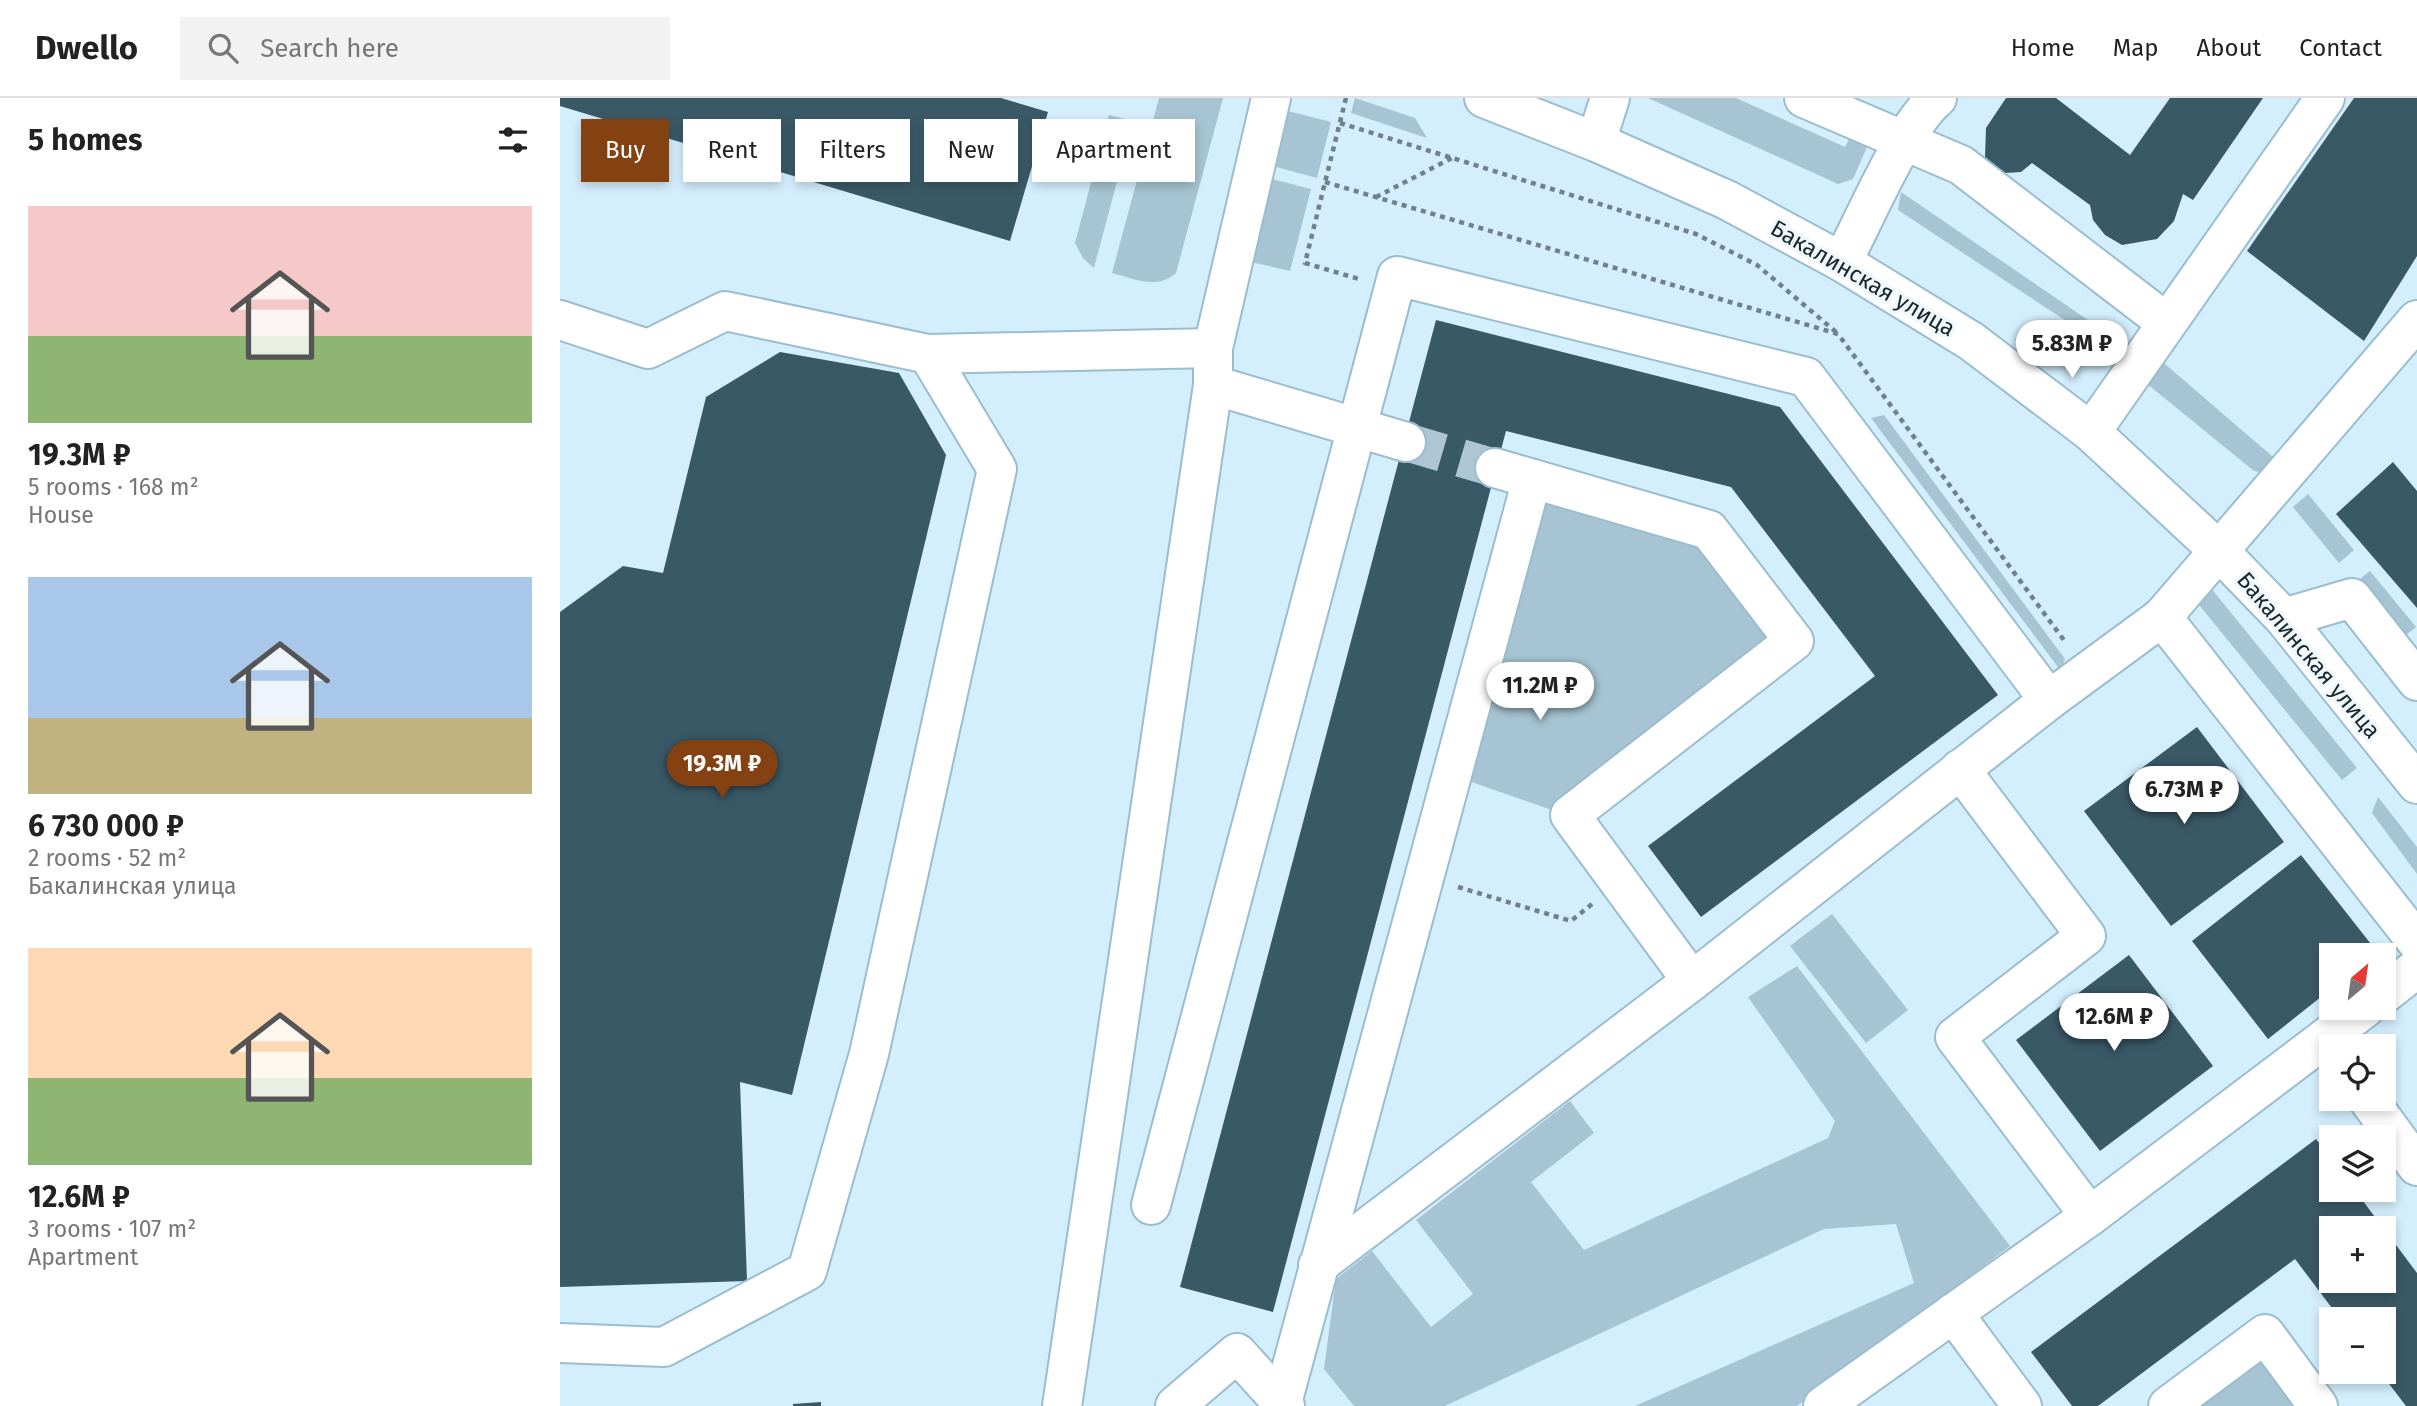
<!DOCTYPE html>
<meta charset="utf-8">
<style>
:root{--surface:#fff;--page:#f2f2f2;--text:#222;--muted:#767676;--line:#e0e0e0;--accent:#844112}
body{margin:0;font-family:"Fira Sans",sans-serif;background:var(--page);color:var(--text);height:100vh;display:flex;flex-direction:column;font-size:26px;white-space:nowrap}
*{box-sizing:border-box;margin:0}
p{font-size:23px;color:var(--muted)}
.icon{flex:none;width:38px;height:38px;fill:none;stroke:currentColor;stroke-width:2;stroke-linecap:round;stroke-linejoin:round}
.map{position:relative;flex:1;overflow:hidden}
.sheet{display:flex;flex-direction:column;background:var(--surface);width:560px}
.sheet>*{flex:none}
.banner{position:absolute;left:21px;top:21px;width:665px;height:63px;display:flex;gap:14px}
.needle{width:46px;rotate:29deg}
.fabs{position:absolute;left:1759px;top:845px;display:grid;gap:14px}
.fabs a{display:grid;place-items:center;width:77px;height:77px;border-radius:0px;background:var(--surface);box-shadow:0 4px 10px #0003;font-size:35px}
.price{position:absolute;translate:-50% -60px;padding:0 16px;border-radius:24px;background:#fff;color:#222;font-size:23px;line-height:46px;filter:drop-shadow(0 2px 4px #0008)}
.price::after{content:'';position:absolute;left:50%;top:42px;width:21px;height:16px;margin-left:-10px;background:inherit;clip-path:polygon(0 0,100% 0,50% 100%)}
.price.on{background:var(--accent);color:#fff}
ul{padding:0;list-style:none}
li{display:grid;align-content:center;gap:14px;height:371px;padding:0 28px}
li span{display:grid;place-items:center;height:217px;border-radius:0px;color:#555}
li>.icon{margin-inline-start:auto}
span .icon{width:126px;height:126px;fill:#fffc;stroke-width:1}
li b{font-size:30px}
h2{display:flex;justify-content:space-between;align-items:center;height:84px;padding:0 28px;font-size:30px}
.tag{padding:0 24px;border-radius:0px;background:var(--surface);box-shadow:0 4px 10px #0003;font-size:24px;line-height:63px}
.tag.on{background:var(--accent);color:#fff}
header{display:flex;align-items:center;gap:42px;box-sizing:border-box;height:98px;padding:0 35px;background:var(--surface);border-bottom:2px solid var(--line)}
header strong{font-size:33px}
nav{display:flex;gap:38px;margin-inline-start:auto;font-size:24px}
.search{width:490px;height:63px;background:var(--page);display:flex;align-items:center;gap:18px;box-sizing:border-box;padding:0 24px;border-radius:0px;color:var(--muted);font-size:26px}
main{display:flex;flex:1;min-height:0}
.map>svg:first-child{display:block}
</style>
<header>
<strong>Dwello</strong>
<div class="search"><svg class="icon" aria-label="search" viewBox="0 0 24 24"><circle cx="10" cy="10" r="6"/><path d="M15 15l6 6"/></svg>Search here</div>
<nav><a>Home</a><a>Map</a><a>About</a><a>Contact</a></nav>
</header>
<main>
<section class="sheet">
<h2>5 homes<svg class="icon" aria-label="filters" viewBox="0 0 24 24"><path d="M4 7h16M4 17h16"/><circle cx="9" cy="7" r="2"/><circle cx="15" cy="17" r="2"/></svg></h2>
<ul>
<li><span style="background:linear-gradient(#f6c9c9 60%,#8fb573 0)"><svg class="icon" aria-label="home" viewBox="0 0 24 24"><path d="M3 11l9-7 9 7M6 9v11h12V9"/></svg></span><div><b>19.3M ₽</b><p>5 rooms · 168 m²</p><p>House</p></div></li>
<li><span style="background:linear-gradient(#a9c7e8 65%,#c2b280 0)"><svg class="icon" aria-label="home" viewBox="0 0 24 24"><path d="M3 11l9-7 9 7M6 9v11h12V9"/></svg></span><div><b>6 730 000 ₽</b><p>2 rooms · 52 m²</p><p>Бакалинская улица</p></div></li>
<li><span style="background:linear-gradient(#ffd9b3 60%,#8fb573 0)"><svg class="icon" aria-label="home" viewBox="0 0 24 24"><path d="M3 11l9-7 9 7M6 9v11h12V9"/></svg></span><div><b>12.6M ₽</b><p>3 rooms · 107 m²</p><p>Apartment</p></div></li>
</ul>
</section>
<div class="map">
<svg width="1857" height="1308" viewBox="0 0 1857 1308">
<rect width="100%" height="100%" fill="#d3eefd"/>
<!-- green -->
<g fill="#a6c4d3">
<path d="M 599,0 L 663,0 L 616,175 C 597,192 576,181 552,175 Z"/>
<polygon points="795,0 855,20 867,40 791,15"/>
<polygon points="1088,0 1176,0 1285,49 1293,34 1310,42 1293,81 1278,86"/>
<polygon points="724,12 771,24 757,80 709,67"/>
<polygon points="549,17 573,23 534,170 523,160 515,145"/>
<polygon points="708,80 751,91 730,173 687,163"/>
<polygon points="1341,94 1560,244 1550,252 1338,112"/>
<polygon points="1598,260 1713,359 1700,374 1694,373 1586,285"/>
<polygon points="1324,317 1505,561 1501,573 1311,320"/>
<polygon points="969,389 1144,439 1222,541 1003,716 900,680"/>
<polygon points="1748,396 1794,452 1779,465 1733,409"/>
<polygon points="1810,473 1856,529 1841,541 1795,485"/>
<polygon points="1650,489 1797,670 1782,682 1635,502"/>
<polygon points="1818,699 1857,749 1857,776 1812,715"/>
<polygon points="1272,816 1348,912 1306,945 1230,848"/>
<polygon points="1237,868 1450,1148 1237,1308 1075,1308 1354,1185 1336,1126 1264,1131 885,1308 794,1308 764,1271 776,1181 812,1153 871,1229 913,1196 856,1122 1010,1003 1034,1035 971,1084 1024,1152 1268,1040 1275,1023 1188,899"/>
<polygon points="1703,1247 1747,1308 1620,1308"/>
</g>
<!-- building -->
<g fill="#3a5967">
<polygon points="0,0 441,0 488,14 450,143 0,8"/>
<polygon points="1446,0 1496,0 1570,57 1610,0 1703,0 1633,102 1623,96 1614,123 1597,141 1562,147 1545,137 1533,122 1530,107 1472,65 1461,74 1445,75 1436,71 1425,59 1426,30"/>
<polygon points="1794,0 1857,0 1857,158 1804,243 1687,153"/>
<polygon points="876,222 1220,309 1438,597 1141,819 1088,748 1315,578 1171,389 946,333 713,1214 620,1189"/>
<polygon points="220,254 339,275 386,357 232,997 180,984 187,1183 0,1189 0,514 63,468 103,475 146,299"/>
<polygon points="1833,364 1857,393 1857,510 1776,416"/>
<polygon points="1637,629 1724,744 1611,828 1524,713"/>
<polygon points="1741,757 1818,855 1814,858 1771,858 1771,891 1708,941 1632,843"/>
<polygon points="1569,857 1653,968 1540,1053 1456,942"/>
<polygon points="1756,1041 1771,1061 1771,1092 1795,1092 1823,1130 1771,1130 1771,1183 1824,1183 1824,1131 1857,1175 1857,1308 1846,1308 1820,1274 1824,1274 1824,1222 1781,1222 1735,1161 1538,1308 1512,1308 1471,1254"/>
<polygon points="261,1304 261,1308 233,1308 233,1306"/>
</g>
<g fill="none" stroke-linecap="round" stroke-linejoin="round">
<!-- minor-tunnel -->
<polyline stroke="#aec6d3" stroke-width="38" stroke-dasharray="38 19" stroke-linecap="butt" points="846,344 935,370"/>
<defs>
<g id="minor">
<polyline points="711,0 653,250 653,287 846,344"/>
<polyline points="1244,0 1401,67 1607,225"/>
<polyline points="1036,44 1050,0"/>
<path d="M 1282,164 C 1304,123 1344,27 1377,0"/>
<polyline points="0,222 88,251 165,213 368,256 437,371 309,956 247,1173 104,1249 0,1245"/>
<polyline points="368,256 653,250"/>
<polyline points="1531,334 1765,0"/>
<polyline points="935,370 1149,432 1234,543 1010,717 1132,883 1489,602"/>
<polyline points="1602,519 1857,844"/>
<polyline points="1724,520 1792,500 1857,583"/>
<polyline points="1400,671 1526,838 1395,939 1530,1118"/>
<polyline points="1824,896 1857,870"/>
<polyline points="1808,1001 1857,1068"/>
<polyline points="591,1107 837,178 1246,279 1489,602 1602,519 1857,222"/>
<polyline points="758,1167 1132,883"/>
<polyline points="1393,1215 1462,1308"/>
<polyline points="722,1305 972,381"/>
<polyline points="502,1308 653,287"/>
<polyline points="615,1308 677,1255 725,1308"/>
<polyline points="1263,1308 1530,1118 1805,910"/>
<polyline points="1608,1308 1705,1236 1758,1308"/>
</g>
<polyline id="major" points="924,0 1036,44 1167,102 1282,164 1411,243 1531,334 1658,452 1724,520 1857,686"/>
</defs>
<!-- minor casing -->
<use href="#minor" stroke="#9bbdce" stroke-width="42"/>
<!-- major casing -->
<use href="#major" stroke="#9bbdce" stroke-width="42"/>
<!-- path -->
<g stroke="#6e818c" stroke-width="4.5" stroke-dasharray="5 5" stroke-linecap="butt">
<polyline points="786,0 745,165 799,181"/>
<polyline points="780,25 1136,136 1197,167 1276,234"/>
<polyline points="765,84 1278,236 1506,545"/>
<polyline points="816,99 892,60"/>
<polyline points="898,789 1011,823 1032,806"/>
</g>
<!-- minor -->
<use href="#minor" stroke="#fff" stroke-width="38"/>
<!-- major -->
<use href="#major" stroke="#fff" stroke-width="38"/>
</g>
<g text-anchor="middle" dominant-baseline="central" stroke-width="7" stroke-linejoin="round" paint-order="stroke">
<!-- street labels -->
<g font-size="23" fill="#19262d" stroke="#f1f8fb">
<text transform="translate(1303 180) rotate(30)">Бакалинская улица</text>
<text transform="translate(1749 557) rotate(50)">Бакалинская улица</text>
</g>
</g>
</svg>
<div class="fabs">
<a><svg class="needle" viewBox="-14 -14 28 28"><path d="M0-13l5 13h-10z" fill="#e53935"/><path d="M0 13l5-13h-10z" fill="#767676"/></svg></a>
<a><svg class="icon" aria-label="locate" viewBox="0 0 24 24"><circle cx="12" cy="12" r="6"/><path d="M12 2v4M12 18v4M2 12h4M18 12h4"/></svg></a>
<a><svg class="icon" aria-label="layers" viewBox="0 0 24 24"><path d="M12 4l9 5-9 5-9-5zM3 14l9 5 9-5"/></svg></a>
<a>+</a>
<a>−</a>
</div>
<b class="price" style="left:1512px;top:282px">5.83M ₽</b>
<b class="price" style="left:980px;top:624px">11.2M ₽</b>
<b class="price on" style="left:162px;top:702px">19.3M ₽</b>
<b class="price" style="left:1624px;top:728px">6.73M ₽</b>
<b class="price" style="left:1554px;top:955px">12.6M ₽</b>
<div class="banner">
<a class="tag on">Buy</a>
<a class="tag">Rent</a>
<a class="tag">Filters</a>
<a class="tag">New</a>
<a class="tag">Apartment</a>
</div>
</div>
</main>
